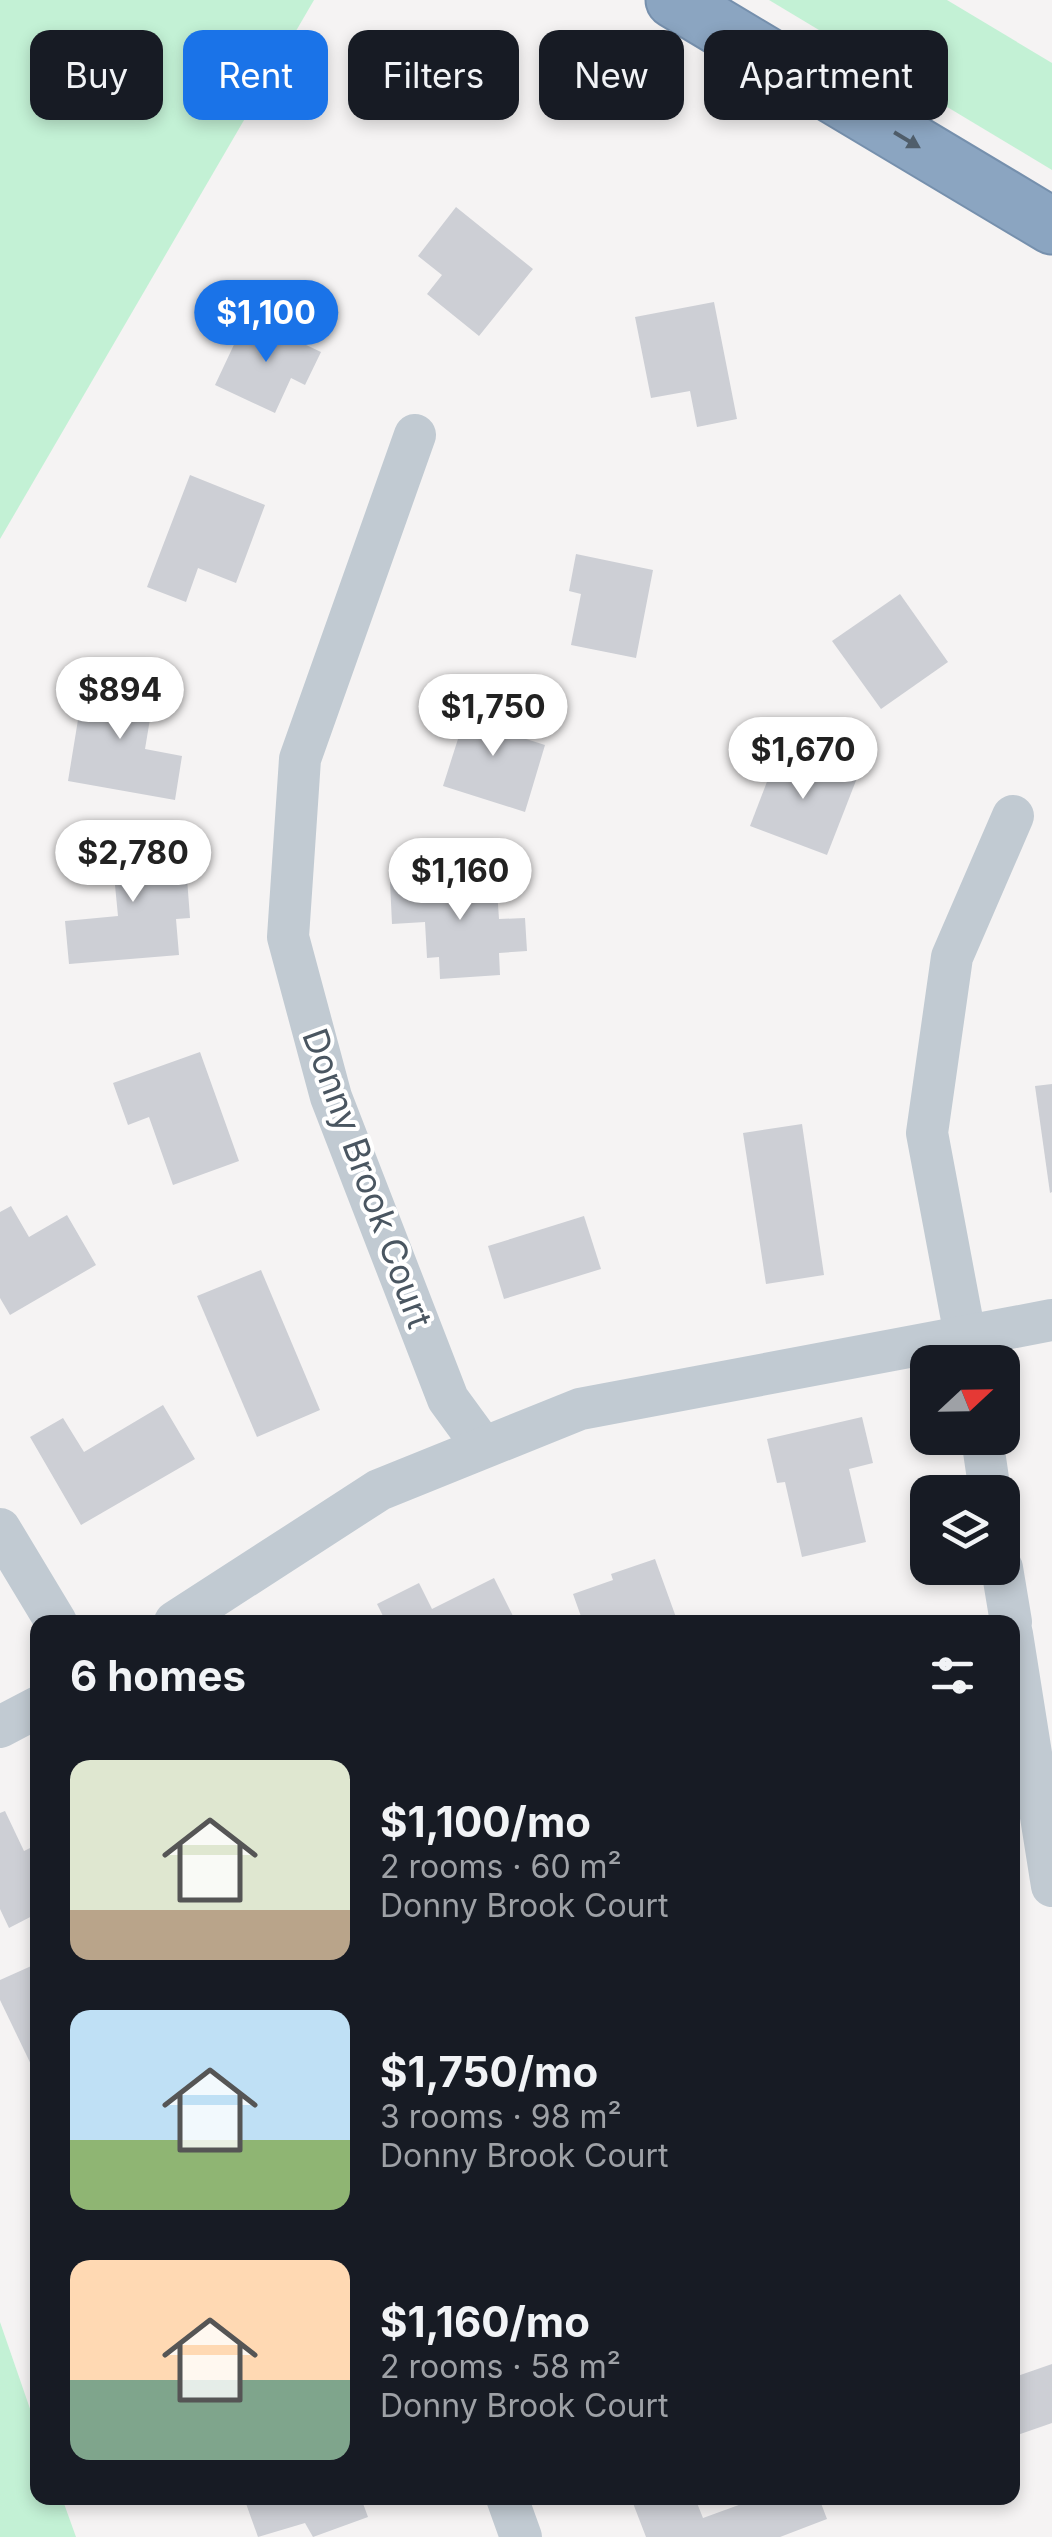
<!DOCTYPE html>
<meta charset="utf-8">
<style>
:root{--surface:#171b24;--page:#242831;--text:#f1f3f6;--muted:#9ea1a6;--accent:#1a73e8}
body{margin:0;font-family:Inter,sans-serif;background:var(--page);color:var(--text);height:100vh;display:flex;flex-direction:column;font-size:38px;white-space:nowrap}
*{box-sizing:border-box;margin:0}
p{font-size:32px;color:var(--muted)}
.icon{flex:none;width:55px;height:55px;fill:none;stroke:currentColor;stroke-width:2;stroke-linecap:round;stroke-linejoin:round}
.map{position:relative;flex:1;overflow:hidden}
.side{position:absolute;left:30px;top:1615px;width:990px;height:890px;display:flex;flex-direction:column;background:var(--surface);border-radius:20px;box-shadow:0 5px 15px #0003}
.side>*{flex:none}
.top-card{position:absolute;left:30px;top:30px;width:992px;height:90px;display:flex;gap:20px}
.needle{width:65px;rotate:68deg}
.controls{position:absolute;left:910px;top:1345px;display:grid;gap:20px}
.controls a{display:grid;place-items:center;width:110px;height:110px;border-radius:20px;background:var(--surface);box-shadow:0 5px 15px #0003;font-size:50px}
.price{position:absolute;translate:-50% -85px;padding:0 22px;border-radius:35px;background:#fff;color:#222;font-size:32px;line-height:65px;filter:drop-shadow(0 2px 5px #0008)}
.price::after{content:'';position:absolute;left:50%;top:60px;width:30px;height:22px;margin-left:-15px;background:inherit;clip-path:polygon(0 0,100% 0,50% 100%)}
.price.current{background:var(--accent);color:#fff}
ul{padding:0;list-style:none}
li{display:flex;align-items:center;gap:30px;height:250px;padding:0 40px}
li span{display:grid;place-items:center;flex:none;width:280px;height:200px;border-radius:20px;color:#555}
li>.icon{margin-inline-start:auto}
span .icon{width:120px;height:120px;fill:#fffc;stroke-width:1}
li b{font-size:42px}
h2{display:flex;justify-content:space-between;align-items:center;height:120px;padding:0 40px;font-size:42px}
.chip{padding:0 35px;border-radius:20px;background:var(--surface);box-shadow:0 5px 15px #0003;font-size:35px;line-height:90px}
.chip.current{background:var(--accent);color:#fff}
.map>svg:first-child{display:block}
</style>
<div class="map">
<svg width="1052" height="2537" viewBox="0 0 1052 2537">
<rect width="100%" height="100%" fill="#f5f3f3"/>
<!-- green -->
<g fill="#c3f1d5">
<polygon points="0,0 314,0 0,539"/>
<polygon points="769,0 947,0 1052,63 1052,170"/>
<polygon points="0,2322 37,2429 38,2498 62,2498 76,2537 0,2537"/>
</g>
<!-- building -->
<g fill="#cdcfd5">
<polygon points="456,207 533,269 479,336 427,294 442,275 418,256"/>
<polygon points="714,302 737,419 697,427 690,391 651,398 635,317"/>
<polygon points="247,317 321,352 305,385 291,378 275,413 215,385"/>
<polygon points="190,475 265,505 236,583 198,568 186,602 147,587"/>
<polygon points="576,554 653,570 636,658 571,645 581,594 569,591"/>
<polygon points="900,594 948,662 881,709 832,641"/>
<polygon points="85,677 155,689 145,749 182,756 175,800 68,781"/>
<polygon points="472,695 503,705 495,729 545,745 525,812 443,786"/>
<polygon points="780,748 857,778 827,855 750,826"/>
<polygon points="172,839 175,879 187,878 190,918 176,919 179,955 69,964 65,921 118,916 114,875 90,877 87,846"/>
<polygon points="496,875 499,919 525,918 527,951 499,953 500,975 440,979 439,957 427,958 425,922 392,924 390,882"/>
<polygon points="200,1052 239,1161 173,1185 149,1117 128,1125 113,1083"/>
<polygon points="1052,1084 1052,1192 1050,1193 1035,1086"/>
<polygon points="802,1124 824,1275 766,1284 743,1133"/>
<polygon points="11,1206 29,1237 67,1215 96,1265 10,1315 0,1298 0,1212"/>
<polygon points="584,1216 601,1269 504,1299 488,1246"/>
<polygon points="261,1270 320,1410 257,1437 197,1296"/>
<polygon points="163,1405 195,1459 81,1525 30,1437 63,1418 84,1452"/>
<polygon points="862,1417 873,1463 849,1469 866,1542 802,1557 785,1482 777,1483 767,1439"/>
<polygon points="655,1559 677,1620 583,1622 573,1594 613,1580 611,1574"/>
<polygon points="494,1578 516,1622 386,1622 377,1604 419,1583 432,1609"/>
<polygon points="5,1811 24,1851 38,1844 38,1913 9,1928 0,1909 0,1813"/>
<polygon points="38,1963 38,2079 0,2000 0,1980"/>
<polygon points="1052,2364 1052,2423 1012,2437 1012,2378"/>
<polygon points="244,2498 361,2498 368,2517 313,2537 305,2523 258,2537"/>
<polygon points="631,2498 695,2498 703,2518 758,2498 819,2498 827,2519 780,2537 646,2537"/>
</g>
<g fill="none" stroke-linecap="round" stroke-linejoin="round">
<defs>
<polyline id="highway" points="674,0 1052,226"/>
</defs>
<!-- highway casing -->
<use href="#highway" stroke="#7690ad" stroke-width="59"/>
<!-- minor -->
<g stroke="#c1cad2" stroke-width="42">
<polyline points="415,435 300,759 288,937 331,1097 448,1399 483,1447"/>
<polyline points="970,1362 927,1133 952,957 1013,816"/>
<polyline points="982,1438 990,1492"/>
<polyline points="0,1529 56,1622"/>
<polyline points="1002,1568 1011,1622"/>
<polyline points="175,1622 379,1490 580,1409 1052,1320"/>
<polyline points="1012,1634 1052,1886"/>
<polyline points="0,1727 38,1707"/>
<polyline points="507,2498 521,2537"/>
</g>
<!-- highway -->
<use href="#highway" stroke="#8ba5c1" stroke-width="55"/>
</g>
<!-- one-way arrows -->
<defs><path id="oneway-solid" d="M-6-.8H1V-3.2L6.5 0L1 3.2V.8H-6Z" transform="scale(2.5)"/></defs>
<use fill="#505e6b" href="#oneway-solid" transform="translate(907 140) rotate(31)"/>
<g text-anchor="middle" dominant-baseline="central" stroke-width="8" stroke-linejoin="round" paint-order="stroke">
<!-- street labels -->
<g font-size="35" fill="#4a5661" stroke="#fff">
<text transform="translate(368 1178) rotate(70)">Donny Brook Court</text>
</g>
</g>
</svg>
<div class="controls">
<a><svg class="needle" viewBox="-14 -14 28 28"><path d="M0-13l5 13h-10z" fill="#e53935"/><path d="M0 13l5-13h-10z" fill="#9ea1a6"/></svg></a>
<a><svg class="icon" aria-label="layers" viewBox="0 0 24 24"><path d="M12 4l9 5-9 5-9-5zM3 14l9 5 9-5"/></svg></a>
</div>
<b class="price current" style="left:266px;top:365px">$1,100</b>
<b class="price" style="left:120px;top:742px">$894</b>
<b class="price" style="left:493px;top:759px">$1,750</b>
<b class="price" style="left:803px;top:802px">$1,670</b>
<b class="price" style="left:133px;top:905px">$2,780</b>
<b class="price" style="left:460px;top:923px">$1,160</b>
<div class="top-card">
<a class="chip">Buy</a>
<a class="chip current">Rent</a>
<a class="chip">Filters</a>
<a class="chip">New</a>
<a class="chip">Apartment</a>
</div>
<section class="side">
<h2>6 homes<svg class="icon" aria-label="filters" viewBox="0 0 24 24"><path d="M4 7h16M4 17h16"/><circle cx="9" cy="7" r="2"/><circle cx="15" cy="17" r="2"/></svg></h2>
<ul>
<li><span style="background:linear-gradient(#dfe7d0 75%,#b9a48a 0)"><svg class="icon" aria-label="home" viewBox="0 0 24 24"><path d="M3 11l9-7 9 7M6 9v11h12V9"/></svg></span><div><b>$1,100/mo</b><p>2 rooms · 60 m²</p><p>Donny Brook Court</p></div></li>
<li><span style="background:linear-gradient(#bfe0f5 65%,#8fb573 0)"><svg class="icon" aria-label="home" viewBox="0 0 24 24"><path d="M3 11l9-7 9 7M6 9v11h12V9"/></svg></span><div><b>$1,750/mo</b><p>3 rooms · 98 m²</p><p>Donny Brook Court</p></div></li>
<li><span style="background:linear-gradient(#ffd9b3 60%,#7fa58c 0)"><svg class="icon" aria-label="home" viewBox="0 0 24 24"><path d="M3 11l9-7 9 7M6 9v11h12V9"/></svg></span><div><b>$1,160/mo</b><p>2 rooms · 58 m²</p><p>Donny Brook Court</p></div></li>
</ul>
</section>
</div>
